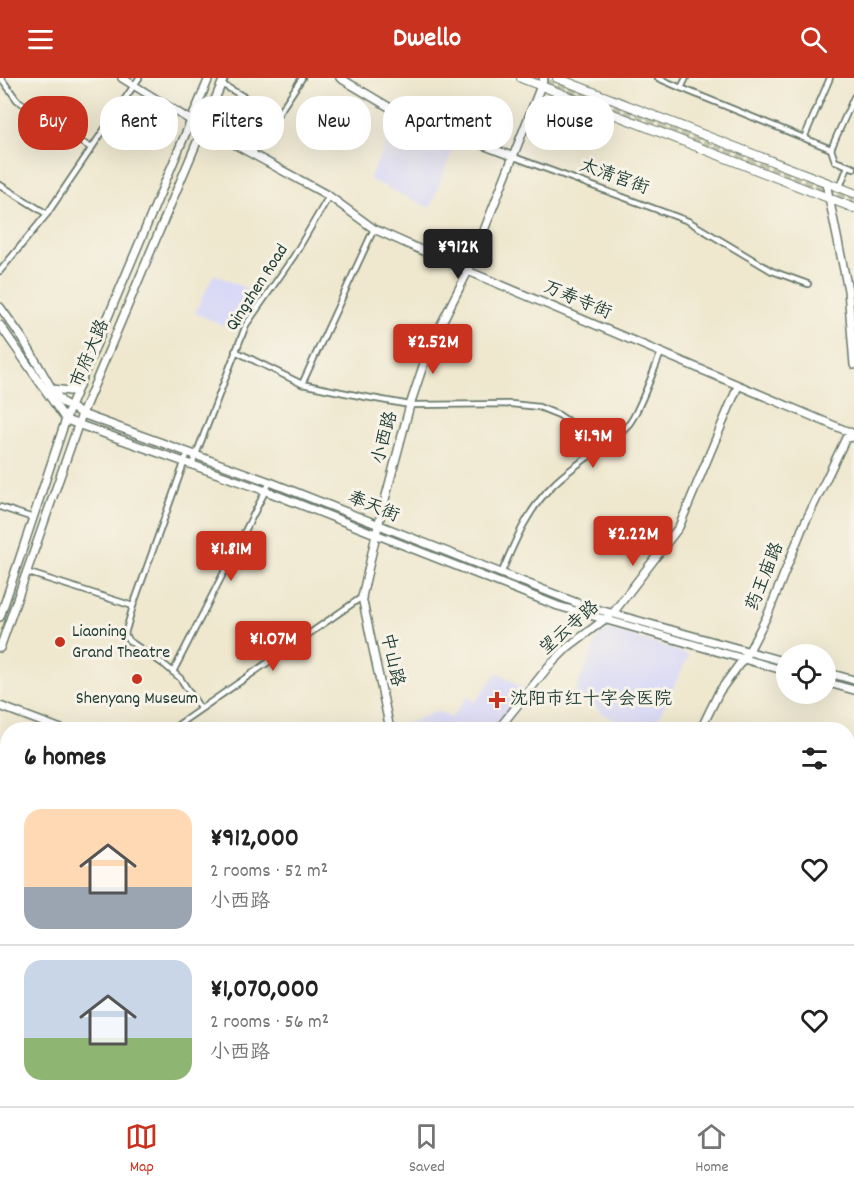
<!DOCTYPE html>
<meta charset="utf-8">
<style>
:root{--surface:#fff;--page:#f6f6f6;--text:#222;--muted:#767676;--line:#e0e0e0;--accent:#c8321e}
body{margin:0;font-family:Dekko,"LXGW WenKai TC",sans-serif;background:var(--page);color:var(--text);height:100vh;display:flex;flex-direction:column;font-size:22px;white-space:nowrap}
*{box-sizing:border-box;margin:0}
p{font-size:20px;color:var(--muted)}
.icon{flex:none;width:33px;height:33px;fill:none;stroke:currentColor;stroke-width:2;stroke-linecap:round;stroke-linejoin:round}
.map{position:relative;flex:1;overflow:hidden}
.details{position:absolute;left:0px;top:644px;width:855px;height:386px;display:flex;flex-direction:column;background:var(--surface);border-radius:24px 24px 0 0;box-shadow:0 6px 24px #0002}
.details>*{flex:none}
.guide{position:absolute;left:18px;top:18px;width:819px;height:54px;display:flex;gap:12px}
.buttons{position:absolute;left:776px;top:566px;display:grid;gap:12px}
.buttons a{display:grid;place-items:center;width:60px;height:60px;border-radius:50%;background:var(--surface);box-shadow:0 6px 24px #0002;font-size:30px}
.price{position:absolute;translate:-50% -51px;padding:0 14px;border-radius:6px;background:var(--accent);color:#fff;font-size:20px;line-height:39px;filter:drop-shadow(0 2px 3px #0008)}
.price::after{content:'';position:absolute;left:50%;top:36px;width:18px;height:14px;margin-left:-9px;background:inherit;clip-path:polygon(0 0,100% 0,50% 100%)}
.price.selected{background:#222;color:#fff}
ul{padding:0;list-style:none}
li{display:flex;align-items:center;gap:18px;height:150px;padding:0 24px}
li+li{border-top:2px solid var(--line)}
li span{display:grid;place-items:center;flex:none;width:168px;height:120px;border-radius:18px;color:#555}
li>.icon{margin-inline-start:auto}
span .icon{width:72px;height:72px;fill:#fffc;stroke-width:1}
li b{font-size:26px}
h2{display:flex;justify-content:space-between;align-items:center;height:72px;padding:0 24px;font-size:26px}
.chip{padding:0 21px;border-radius:24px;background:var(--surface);box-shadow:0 6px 24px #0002;font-size:21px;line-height:54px}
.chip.selected{background:var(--accent);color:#fff}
header{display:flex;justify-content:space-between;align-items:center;height:78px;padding:0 24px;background:var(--accent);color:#fff;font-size:27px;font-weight:700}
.dock{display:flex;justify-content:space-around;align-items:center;height:84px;border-top:2px solid var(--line);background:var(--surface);font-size:16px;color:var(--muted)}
.dock a{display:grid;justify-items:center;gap:3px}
.dock .selected{color:var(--accent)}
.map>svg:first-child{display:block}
</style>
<header><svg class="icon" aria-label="menu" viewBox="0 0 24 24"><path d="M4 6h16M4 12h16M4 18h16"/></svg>Dwello<svg class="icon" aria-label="search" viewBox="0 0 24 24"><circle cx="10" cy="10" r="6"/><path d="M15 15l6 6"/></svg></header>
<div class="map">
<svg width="854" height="1028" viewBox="0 0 854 1028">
<rect width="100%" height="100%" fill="#f7f3e8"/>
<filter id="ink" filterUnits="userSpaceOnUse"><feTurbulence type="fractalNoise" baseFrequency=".0167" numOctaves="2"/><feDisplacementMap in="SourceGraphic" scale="12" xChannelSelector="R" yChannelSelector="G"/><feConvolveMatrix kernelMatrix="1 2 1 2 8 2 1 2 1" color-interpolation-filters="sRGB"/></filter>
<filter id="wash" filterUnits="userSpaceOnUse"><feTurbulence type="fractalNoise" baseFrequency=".008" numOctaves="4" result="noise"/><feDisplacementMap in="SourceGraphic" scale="24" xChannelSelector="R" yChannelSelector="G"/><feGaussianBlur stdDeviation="1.35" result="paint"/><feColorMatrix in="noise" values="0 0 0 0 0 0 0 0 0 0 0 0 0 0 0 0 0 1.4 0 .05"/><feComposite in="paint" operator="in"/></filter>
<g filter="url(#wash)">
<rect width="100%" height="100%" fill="#efe8cf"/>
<!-- built -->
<g fill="#d7d7f8">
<polygon points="398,42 455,66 430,130 369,101"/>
<polygon points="214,196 262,218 239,254 195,235"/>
<polygon points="609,550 689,577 653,651 636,651 622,646 600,634 591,622 575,615 601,552"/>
<polygon points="498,594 525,612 498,647 488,651 397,651 397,649 438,633 451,640 467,619 475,624"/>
</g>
</g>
<g filter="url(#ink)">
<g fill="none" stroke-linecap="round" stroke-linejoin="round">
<!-- highway-tunnel -->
<polyline stroke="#c5c6b0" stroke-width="8" stroke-dasharray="8 4" stroke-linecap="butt" points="535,0 854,124"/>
<defs>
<g id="street">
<polyline points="1,0 17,22 91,70"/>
<polyline points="658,0 681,10"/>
<polyline points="686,0 681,10 831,71"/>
<polyline points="225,8 276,37"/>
<polyline points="854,19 831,71 835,83 854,90"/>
<polyline points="804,60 830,0"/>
<polyline points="252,76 302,0"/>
<polyline points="514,79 688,143 772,193 808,206"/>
<polyline points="0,107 47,136"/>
<polyline points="840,109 848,88"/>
<polyline points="0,193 47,136 139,0"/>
<polyline points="235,273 302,306 360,318 410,327 511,326 539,329 559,337 577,349 601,370"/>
<polyline points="302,306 374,151"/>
<polyline points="188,374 133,528 125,556 128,562 166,588 180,600 200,630"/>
<polyline points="192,387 246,247 294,178 329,118"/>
<polyline points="0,429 33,440"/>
<polyline points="26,494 133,528"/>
<path d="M 501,496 C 515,463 528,431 554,406 C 577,383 607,370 629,346 C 639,334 654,291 661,275"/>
<polyline points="173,594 270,404"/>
<polyline points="172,651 362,519"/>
<polyline points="848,732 854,733"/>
<polyline points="0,899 8,890"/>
<polyline points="848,960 854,961"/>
<polyline points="0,1002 8,1008"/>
<polyline points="848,1017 854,1016"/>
<polyline points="118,1022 126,1028"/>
<polyline points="597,1022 616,1028"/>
<polyline points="710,1022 731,1028"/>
<polyline points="22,1028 28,1022"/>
<polyline points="662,1028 664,1022"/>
<polyline points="818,1028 832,1022"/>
</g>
<g id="secondary">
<polyline points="122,0 190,42 329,118 374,151 468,193 854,356"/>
<polyline points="340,0 399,35 514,79"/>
<polyline points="826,105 848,212 854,287"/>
<polyline points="0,229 23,261 52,311 62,324 82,336 270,404 582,527 786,584"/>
<polyline points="0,247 66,342 266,413 558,528 786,593"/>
<polyline points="52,311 70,313 80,303"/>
<polyline points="0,539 70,329 209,0"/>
<polyline points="0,570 82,336 224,0"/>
<polyline points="825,594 854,602"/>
<polyline points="825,604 854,612"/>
<polyline points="0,628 61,651"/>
<polyline points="390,651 362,519 378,448 410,327 429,270 468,193 544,0"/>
<polyline points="495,651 500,649 548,589 568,569 613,535 679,449 738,308"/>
<polyline points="701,651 719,614 749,573 768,536 802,451 846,360 854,359"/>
<polyline points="0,818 8,820"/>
<polyline points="848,883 854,885"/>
<polyline points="272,1028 277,1022"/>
<polyline points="523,1028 526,1022"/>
</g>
<g id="primary">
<polyline points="521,0 854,130"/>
<polyline points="557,0 854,115"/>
<polyline points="0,794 8,797"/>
<polyline points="0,804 8,807"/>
<polyline points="336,1022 356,1028"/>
<polyline points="367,1022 389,1028"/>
</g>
</defs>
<!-- street casing -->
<use href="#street" stroke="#68796a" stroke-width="8"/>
<!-- secondary casing -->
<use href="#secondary" stroke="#68796a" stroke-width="10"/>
<!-- primary casing -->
<use href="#primary" stroke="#68796a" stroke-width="10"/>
<!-- street -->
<use href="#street" stroke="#fff" stroke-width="4.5"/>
<!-- secondary -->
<use href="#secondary" stroke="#fff" stroke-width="7"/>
<!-- primary -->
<use href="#primary" stroke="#fff" stroke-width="8"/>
</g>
</g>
<!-- markers -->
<g fill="#c8321e" stroke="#f7f3e8" stroke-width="2">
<circle cx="60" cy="564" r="6"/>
<circle cx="137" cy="601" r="6"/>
<path d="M494 613h6v6h6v6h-6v6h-6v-6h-6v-6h6z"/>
</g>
<g text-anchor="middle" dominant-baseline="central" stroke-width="6" stroke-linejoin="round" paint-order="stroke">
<!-- street labels -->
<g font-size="18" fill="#1f3d34" stroke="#f7f3e8">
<text transform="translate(614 100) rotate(20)">太清宫街</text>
<text transform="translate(258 210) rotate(-57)">Qingzhen Road</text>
<text transform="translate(577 223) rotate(23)">万寿寺街</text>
<text transform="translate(91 276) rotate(-67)">市府大路</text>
<text transform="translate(386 360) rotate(-75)">小西路</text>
<text transform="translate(373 430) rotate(22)">奉天街</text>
<text transform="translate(766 499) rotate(-68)">药王庙路</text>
<text transform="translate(570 551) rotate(-41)">望云寺路</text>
<text transform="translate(391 582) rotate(78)">中山路</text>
</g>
<!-- poi labels -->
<g font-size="18" fill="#1f3d34" stroke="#f7f3e8" text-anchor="start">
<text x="72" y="554">Liaoning<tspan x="72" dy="21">Grand Theatre</tspan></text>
<text x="137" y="621" text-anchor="middle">Shenyang Museum</text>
<text x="510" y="622">沈阳市红十字会医院</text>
</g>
</g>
</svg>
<div class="buttons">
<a><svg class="icon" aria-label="locate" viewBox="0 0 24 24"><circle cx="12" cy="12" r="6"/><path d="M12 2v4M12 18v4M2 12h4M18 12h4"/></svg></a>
</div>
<b class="price selected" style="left:458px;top:202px">¥912K</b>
<b class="price" style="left:433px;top:297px">¥2.52M</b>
<b class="price" style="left:593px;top:391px">¥1.9M</b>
<b class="price" style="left:633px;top:489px">¥2.22M</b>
<b class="price" style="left:231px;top:504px">¥1.81M</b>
<b class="price" style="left:273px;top:594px">¥1.07M</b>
<div class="guide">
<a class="chip selected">Buy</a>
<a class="chip">Rent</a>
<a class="chip">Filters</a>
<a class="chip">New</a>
<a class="chip">Apartment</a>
<a class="chip">House</a>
</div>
<section class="details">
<h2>6 homes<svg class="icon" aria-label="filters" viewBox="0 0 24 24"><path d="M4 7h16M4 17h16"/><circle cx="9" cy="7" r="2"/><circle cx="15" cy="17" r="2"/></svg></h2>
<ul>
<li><span style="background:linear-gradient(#ffd9b3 65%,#9aa5b1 0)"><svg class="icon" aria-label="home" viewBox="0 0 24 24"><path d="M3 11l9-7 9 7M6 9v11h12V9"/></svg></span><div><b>¥912,000</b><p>2 rooms · 52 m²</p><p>小西路</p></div><svg class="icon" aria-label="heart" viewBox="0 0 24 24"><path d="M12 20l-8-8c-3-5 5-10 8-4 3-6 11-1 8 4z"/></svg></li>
<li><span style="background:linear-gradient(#c9d6e8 65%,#8fb573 0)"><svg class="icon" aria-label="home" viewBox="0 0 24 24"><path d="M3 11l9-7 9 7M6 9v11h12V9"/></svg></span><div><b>¥1,070,000</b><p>2 rooms · 56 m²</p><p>小西路</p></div><svg class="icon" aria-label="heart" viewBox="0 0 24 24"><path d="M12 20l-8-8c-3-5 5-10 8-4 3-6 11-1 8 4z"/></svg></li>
</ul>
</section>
</div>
<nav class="dock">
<a class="selected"><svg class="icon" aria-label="map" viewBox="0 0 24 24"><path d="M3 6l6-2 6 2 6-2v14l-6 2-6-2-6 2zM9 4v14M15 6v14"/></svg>Map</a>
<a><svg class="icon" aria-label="saved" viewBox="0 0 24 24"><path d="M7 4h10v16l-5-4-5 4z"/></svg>Saved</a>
<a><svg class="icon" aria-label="home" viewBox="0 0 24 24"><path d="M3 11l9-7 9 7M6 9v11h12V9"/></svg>Home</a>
</nav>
